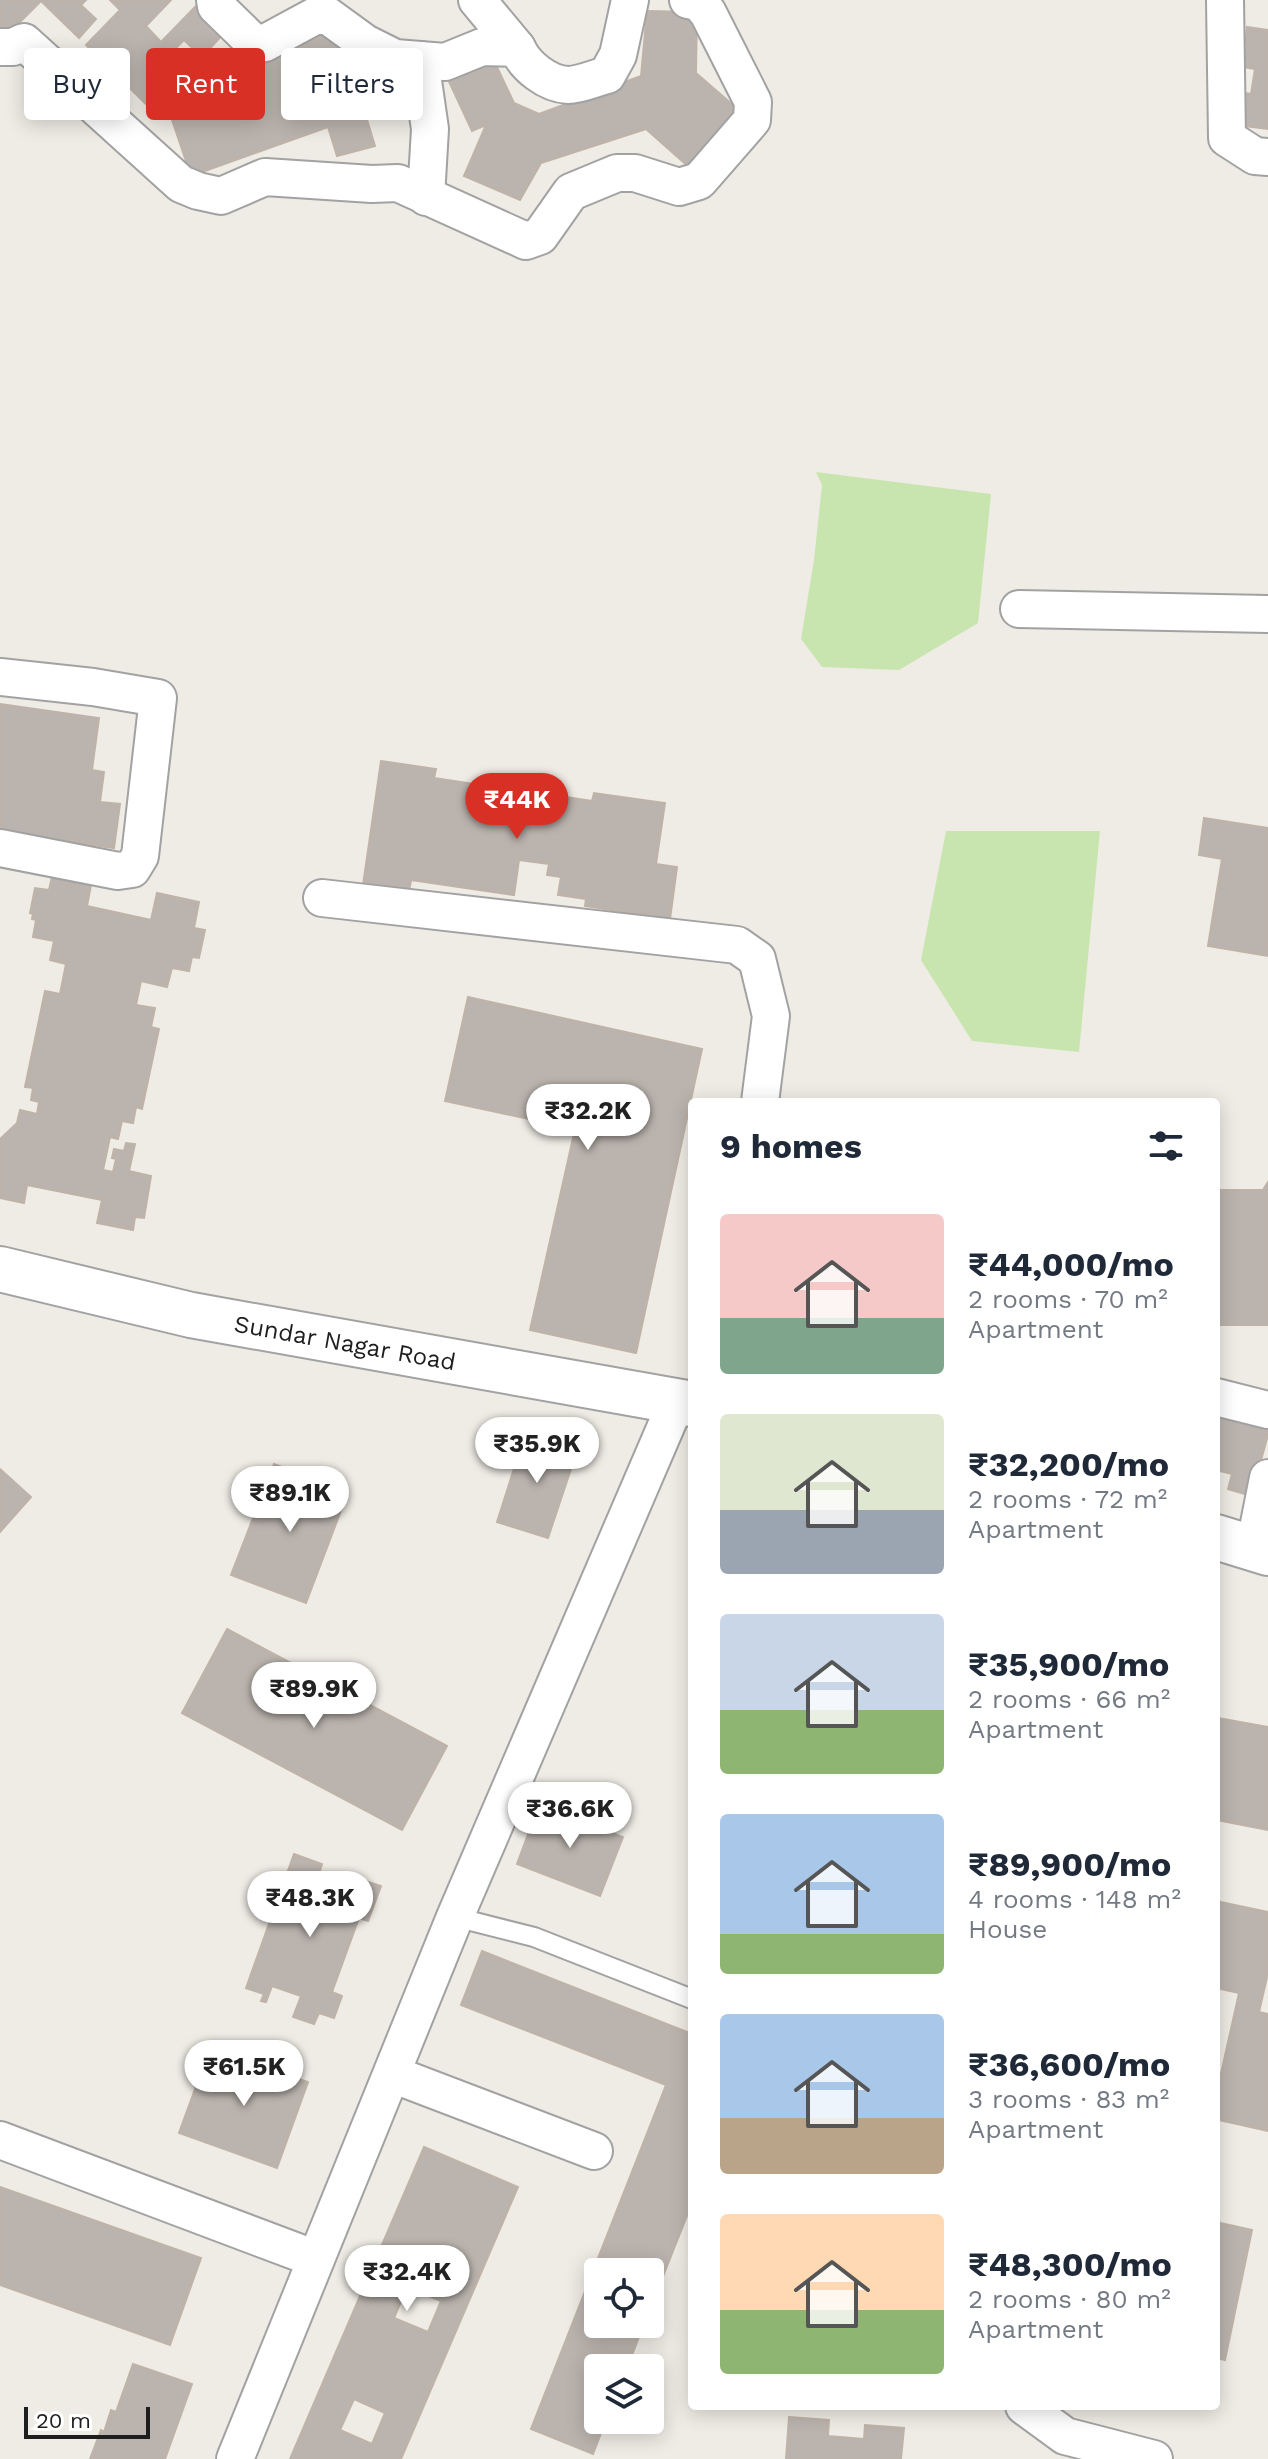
<!DOCTYPE html>
<meta charset="utf-8">
<style>
:root{--surface:#fff;--page:#f2f2f3;--text:#1f2937;--muted:#747a83;--accent:#d93025}
body{margin:0;font-family:"Work Sans",sans-serif;background:var(--page);color:var(--text);height:100vh;display:flex;flex-direction:column;font-size:30px;white-space:nowrap}
*{box-sizing:border-box;margin:0}
p{font-size:26px;color:var(--muted)}
.icon{flex:none;width:44px;height:44px;fill:none;stroke:currentColor;stroke-width:2;stroke-linecap:round;stroke-linejoin:round}
.map{position:relative;flex:1;overflow:hidden}
.sheet{position:absolute;left:688px;top:1098px;width:532px;height:1312px;display:flex;flex-direction:column;background:var(--surface);border-radius:8px;box-shadow:0 4px 20px #0003}
.sheet>*{flex:none}
.top-card{position:absolute;left:24px;top:48px;width:544px;height:72px;display:flex;gap:16px}
.controls{position:absolute;left:584px;top:2258px;display:grid;gap:16px}
.controls a{display:grid;place-items:center;width:80px;height:80px;border-radius:8px;background:var(--surface);box-shadow:0 4px 20px #0003;font-size:40px}
.scale{position:absolute;left:24px;bottom:20px;width:126px;box-sizing:border-box;padding-left:8px;border:4px solid #1e1e1e;border-top:0;font-size:22px;line-height:28px;white-space:nowrap;color:#1e1e1e;-webkit-text-stroke:6px #fff;paint-order:stroke}
.price{position:absolute;translate:-50% -68px;padding:0 18px;border-radius:28px;background:#fff;color:#222;font-size:26px;line-height:52px;filter:drop-shadow(0 2px 4px #0008)}
.price::after{content:'';position:absolute;left:50%;top:48px;width:24px;height:18px;margin-left:-12px;background:inherit;clip-path:polygon(0 0,100% 0,50% 100%)}
.price.on{background:var(--accent);color:#fff}
ul{padding:0;list-style:none}
li{display:flex;align-items:center;gap:24px;height:200px;padding:0 32px}
li span{display:grid;place-items:center;flex:none;width:224px;height:160px;border-radius:8px;color:#555}
li>.icon{margin-inline-start:auto}
span .icon{width:96px;height:96px;fill:#fffc;stroke-width:1}
li b{font-size:34px}
h2{display:flex;justify-content:space-between;align-items:center;height:96px;padding:0 32px;font-size:34px}
.pill{padding:0 28px;border-radius:8px;background:var(--surface);box-shadow:0 4px 20px #0003;font-size:28px;line-height:72px}
.pill.on{background:var(--accent);color:#fff}
.map>svg:first-child{display:block}
</style>
<div class="map">
<svg width="1268" height="2459" viewBox="0 0 1268 2459">
<rect width="100%" height="100%" fill="#efece5"/>
<!-- grass -->
<g fill="#c8e5af">
<polygon points="816,472 991,494 978,623 899,670 822,667 801,639 814,560 822,485"/>
<polygon points="946,831 1100,831 1079,1052 972,1041 921,960"/>
</g>
<!-- building -->
<g fill="#bbb4ae" stroke="#bfb3a9" stroke-width="2" fill-rule="evenodd">
<polygon points="0,0 86,0 81,5 96,19 79,38 41,1 8,34 0,26"/>
<polygon points="110,0 171,0 146,26 161,42 197,5 225,32 202,57 184,40 156,68 174,85 151,109 86,45 120,10"/>
<polygon points="647,11 697,12 696,73 740,111 690,168 646,129 541,163 520,200 464,176 486,125 472,131 445,73 490,52 514,103 539,114 641,76"/>
<polygon points="1247,27 1268,30 1268,129 1235,125 1239,92 1251,94 1255,69 1242,67"/>
<polygon points="339,28 375,146 337,156 328,127 191,176 168,108"/>
<polygon points="0,704 99,718 92,770 104,772 100,802 120,804 114,848 1,832"/>
<polygon points="381,761 436,769 434,778 488,786 487,794 502,796 504,788 546,794 545,801 558,803 560,796 592,801 594,793 665,803 656,864 677,867 670,919 585,906 586,899 558,895 561,877 547,875 549,864 519,860 514,895 411,880 409,892 363,885"/>
<polygon points="1204,818 1268,828 1268,956 1208,946 1222,859 1199,855"/>
<polygon points="53,872 92,880 87,906 151,920 157,893 199,902 194,928 205,930 199,958 192,957 189,971 172,968 167,987 141,981 136,1005 155,1008 151,1027 159,1029 142,1109 136,1107 133,1123 122,1121 118,1139 110,1137 103,1170 113,1172 116,1159 112,1158 114,1149 124,1151 126,1143 135,1144 129,1171 151,1176 144,1218 135,1217 133,1230 97,1223 102,1200 27,1185 24,1203 0,1198 0,1139 17,1123 20,1110 37,1114 39,1102 31,1100 33,1088 25,1087 45,991 60,994 66,964 50,960 54,941 33,937 36,920 32,919 33,914 30,913 35,888 49,890"/>
<polygon points="468,997 702,1049 636,1353 530,1330 575,1129 445,1101"/>
<polygon points="1268,1182 1268,1325 1216,1325 1216,1190 1263,1190"/>
<polygon points="1216,1409 1268,1424 1268,1435 1251,1496 1228,1489 1232,1474 1216,1470"/>
<polygon points="526,1431 578,1448 548,1538 497,1522"/>
<polygon points="274,1464 348,1492 306,1603 231,1575"/>
<polygon points="0,1469 31,1497 0,1532"/>
<polygon points="227,1629 447,1746 402,1830 182,1713"/>
<polygon points="1218,1718 1268,1727 1268,1830 1216,1820 1216,1730"/>
<polygon points="539,1805 623,1837 600,1896 517,1864"/>
<polygon points="294,1854 322,1864 316,1883 351,1895 357,1878 381,1886 368,1921 359,1918 332,1992 342,1996 334,2018 319,2013 314,2024 293,2017 301,1996 272,1986 266,2002 261,2001 264,1994 246,1988"/>
<polygon points="1216,1901 1268,1912 1268,1973 1259,2012 1268,2014 1268,2131 1219,2120 1216,2137 1216,2077 1220,2078 1239,1993 1216,1988"/>
<polygon points="482,1951 692,2034 692,2203 650,2309 650,2272 598,2272 598,2324 644,2324 627,2368 598,2368 598,2420 606,2420 593,2454 531,2429 666,2085 461,2005"/>
<polygon points="210,2048 308,2082 277,2168 179,2133"/>
<path d="M 424,2147 L 518,2187 L 401,2459 L 290,2459 ZM 407,2287 L 441,2301 L 428,2332 L 394,2318 ZM 354,2399 L 385,2413 L 372,2444 L 340,2430 Z"/>
<polygon points="0,2187 201,2258 170,2345 0,2285"/>
<polygon points="1216,2222 1252,2230 1225,2360 1216,2358"/>
<polygon points="133,2364 192,2384 165,2459 90,2459 101,2430 104,2432 111,2410 116,2412"/>
<polygon points="789,2417 829,2420 828,2436 864,2439 865,2425 904,2428 901,2459 786,2459"/>
</g>
<g fill="none" stroke-linecap="round" stroke-linejoin="round">
<defs>
<polyline id="service" points="455,1917 534,1937 692,1999"/>
<g id="minor">
<path d="M 215,0 L 216,6 L 255,44 L 265,43 L 315,16 L 328,16 L 365,43 L 395,58 L 445,62 L 482,47 L 517,48 C 525,66 547,84 568,85 C 580,85 595,78 607,75 L 618,55 L 630,0"/>
<polyline points="477,0 517,48"/>
<polyline points="1225,0 1227,138 1255,156 1268,157"/>
<polyline points="0,47 13,47 24,42 181,184 198,191 221,196 265,177 372,184 398,183 526,241 540,236 571,192 617,173 635,173 679,187 699,181 752,120 753,102 708,13 699,2 688,0"/>
<polyline points="420,60 430,129 426,197"/>
<polyline points="1019,609 1268,614"/>
<polyline points="0,677 93,687 158,698 140,856 132,869 118,871 0,848"/>
<polyline points="322,898 737,945 757,959 771,1016 760,1102"/>
<polyline points="1216,1397 1268,1410"/>
<polyline points="1254,1549 1268,1478"/>
<polyline points="392,2074 594,2151"/>
<polyline points="0,2140 316,2259"/>
<polyline points="1024,2406 1065,2436 1154,2459"/>
<polyline points="235,2459 455,1917 676,1403"/>
</g>
<g id="tertiary">
<polyline points="0,1269 191,1315 692,1404"/>
<polyline points="1216,1537 1268,1553"/>
</g>
</defs>
<!-- service casing -->
<use href="#service" stroke="#a2a2a2" stroke-width="22"/>
<!-- minor casing -->
<use href="#minor" stroke="#a2a2a2" stroke-width="40"/>
<!-- tertiary casing -->
<use href="#tertiary" stroke="#a2a2a2" stroke-width="48"/>
<!-- service -->
<use href="#service" stroke="#fff" stroke-width="18"/>
<!-- minor -->
<use href="#minor" stroke="#fff" stroke-width="36"/>
<!-- tertiary -->
<use href="#tertiary" stroke="#fff" stroke-width="44"/>
</g>
<g text-anchor="middle" dominant-baseline="central" stroke-width="8" stroke-linejoin="round" paint-order="stroke">
<!-- street labels -->
<g font-size="24" fill="#1e1e1e" stroke="#fff">
<text transform="translate(345 1343) rotate(10)">Sundar Nagar Road</text>
</g>
</g>
</svg>
<div class="controls">
<a><svg class="icon" aria-label="locate" viewBox="0 0 24 24"><circle cx="12" cy="12" r="6"/><path d="M12 2v4M12 18v4M2 12h4M18 12h4"/></svg></a>
<a><svg class="icon" aria-label="layers" viewBox="0 0 24 24"><path d="M12 4l9 5-9 5-9-5zM3 14l9 5 9-5"/></svg></a>
</div>
<div class="scale">20 m</div>
<b class="price on" style="left:517px;top:841px">₹44K</b>
<b class="price" style="left:588px;top:1152px">₹32.2K</b>
<b class="price" style="left:537px;top:1485px">₹35.9K</b>
<b class="price" style="left:290px;top:1534px">₹89.1K</b>
<b class="price" style="left:314px;top:1730px">₹89.9K</b>
<b class="price" style="left:570px;top:1850px">₹36.6K</b>
<b class="price" style="left:310px;top:1939px">₹48.3K</b>
<b class="price" style="left:244px;top:2108px">₹61.5K</b>
<b class="price" style="left:407px;top:2313px">₹32.4K</b>
<div class="top-card">
<a class="pill">Buy</a>
<a class="pill on">Rent</a>
<a class="pill">Filters</a>
</div>
<section class="sheet">
<h2>9 homes<svg class="icon" aria-label="filters" viewBox="0 0 24 24"><path d="M4 7h16M4 17h16"/><circle cx="9" cy="7" r="2"/><circle cx="15" cy="17" r="2"/></svg></h2>
<ul>
<li><span style="background:linear-gradient(#f6c9c9 65%,#7fa58c 0)"><svg class="icon" aria-label="home" viewBox="0 0 24 24"><path d="M3 11l9-7 9 7M6 9v11h12V9"/></svg></span><div><b>₹44,000/mo</b><p>2 rooms · 70 m²</p><p>Apartment</p></div></li>
<li><span style="background:linear-gradient(#dfe7d0 60%,#9aa5b1 0)"><svg class="icon" aria-label="home" viewBox="0 0 24 24"><path d="M3 11l9-7 9 7M6 9v11h12V9"/></svg></span><div><b>₹32,200/mo</b><p>2 rooms · 72 m²</p><p>Apartment</p></div></li>
<li><span style="background:linear-gradient(#c9d6e8 60%,#8fb573 0)"><svg class="icon" aria-label="home" viewBox="0 0 24 24"><path d="M3 11l9-7 9 7M6 9v11h12V9"/></svg></span><div><b>₹35,900/mo</b><p>2 rooms · 66 m²</p><p>Apartment</p></div></li>
<li><span style="background:linear-gradient(#a9c7e8 75%,#8fb573 0)"><svg class="icon" aria-label="home" viewBox="0 0 24 24"><path d="M3 11l9-7 9 7M6 9v11h12V9"/></svg></span><div><b>₹89,900/mo</b><p>4 rooms · 148 m²</p><p>House</p></div></li>
<li><span style="background:linear-gradient(#a9c7e8 65%,#b9a48a 0)"><svg class="icon" aria-label="home" viewBox="0 0 24 24"><path d="M3 11l9-7 9 7M6 9v11h12V9"/></svg></span><div><b>₹36,600/mo</b><p>3 rooms · 83 m²</p><p>Apartment</p></div></li>
<li><span style="background:linear-gradient(#ffd9b3 60%,#8fb573 0)"><svg class="icon" aria-label="home" viewBox="0 0 24 24"><path d="M3 11l9-7 9 7M6 9v11h12V9"/></svg></span><div><b>₹48,300/mo</b><p>2 rooms · 80 m²</p><p>Apartment</p></div></li>
</ul>
</section>
</div>
